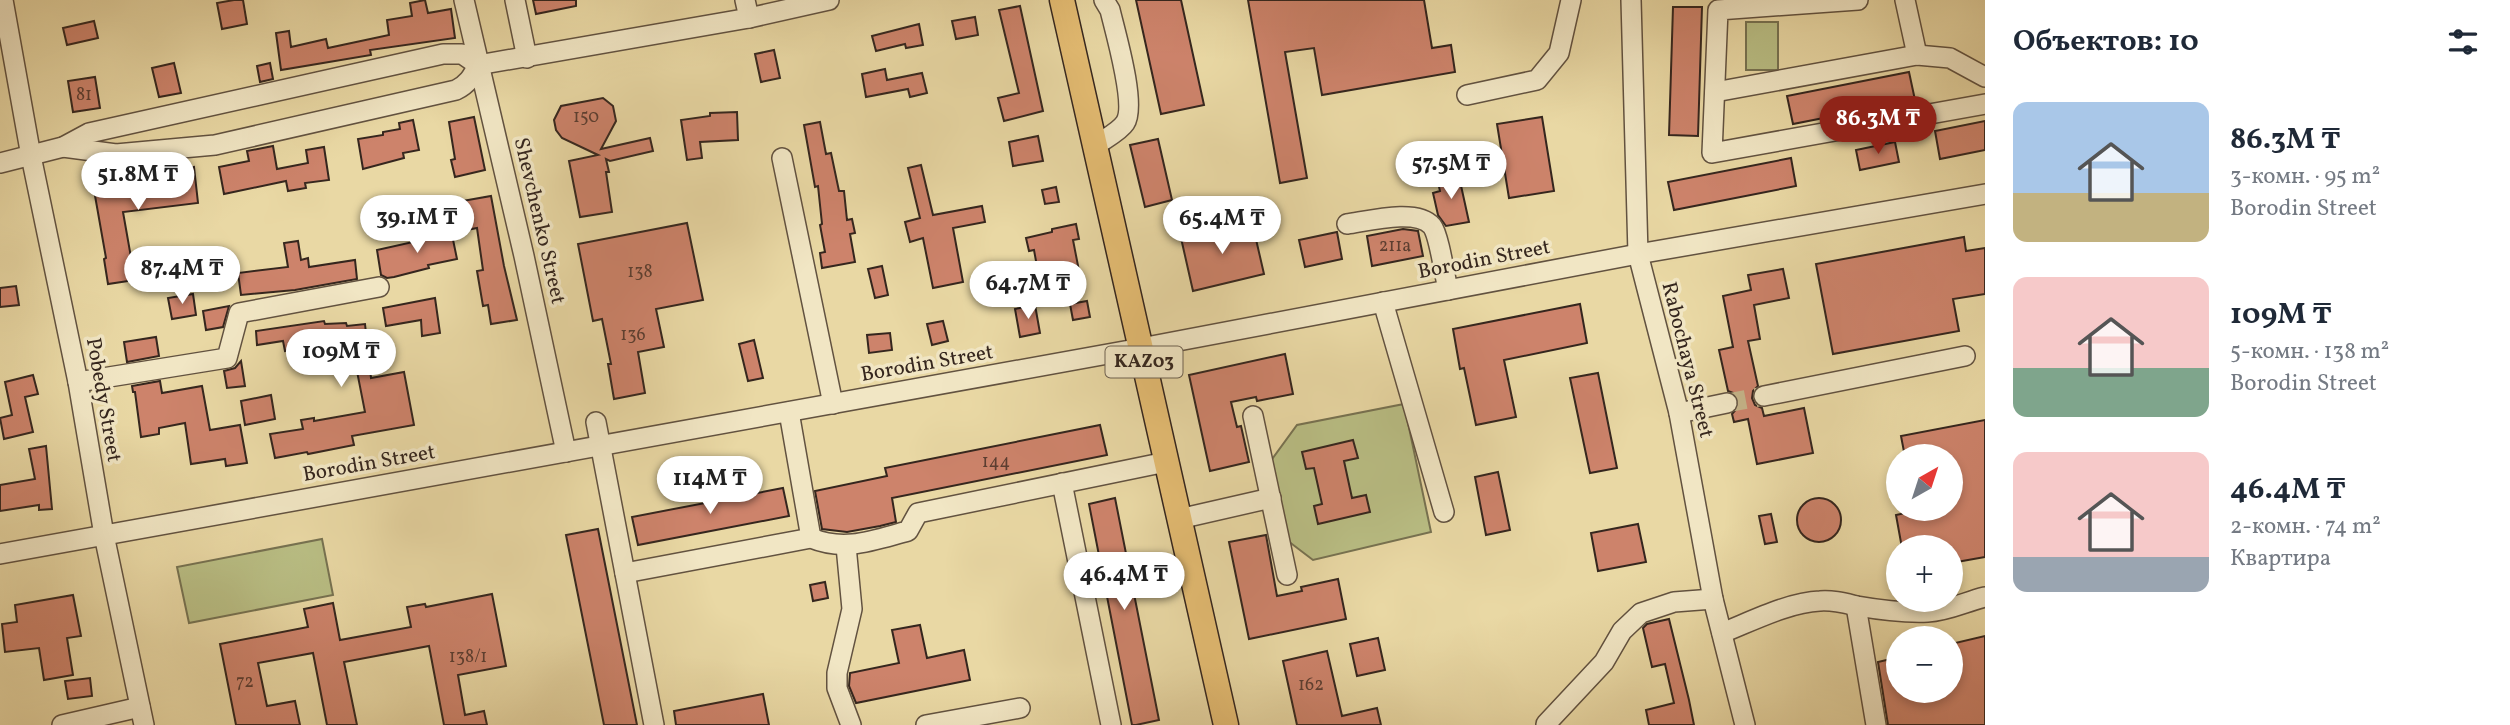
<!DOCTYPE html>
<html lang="ru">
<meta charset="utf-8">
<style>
:root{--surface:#fff;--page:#f6f6f7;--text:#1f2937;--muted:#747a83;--accent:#8f2418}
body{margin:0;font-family:Vollkorn,serif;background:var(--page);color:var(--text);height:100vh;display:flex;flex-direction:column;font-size:26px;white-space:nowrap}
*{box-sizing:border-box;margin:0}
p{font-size:23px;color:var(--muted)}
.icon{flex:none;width:38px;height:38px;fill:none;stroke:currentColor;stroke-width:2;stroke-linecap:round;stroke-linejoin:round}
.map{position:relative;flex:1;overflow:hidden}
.side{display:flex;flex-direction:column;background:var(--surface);width:525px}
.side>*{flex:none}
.needle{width:46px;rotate:39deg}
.controls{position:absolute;left:1886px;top:444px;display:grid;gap:14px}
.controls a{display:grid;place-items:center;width:77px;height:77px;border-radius:50%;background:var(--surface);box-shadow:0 4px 10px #0003;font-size:35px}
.price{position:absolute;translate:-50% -60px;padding:0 16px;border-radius:24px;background:#fff;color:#222;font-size:23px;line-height:46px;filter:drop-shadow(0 2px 4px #0008)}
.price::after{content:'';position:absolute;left:50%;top:42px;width:21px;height:16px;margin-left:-10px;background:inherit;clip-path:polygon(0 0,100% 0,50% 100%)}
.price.on{background:var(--accent);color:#fff}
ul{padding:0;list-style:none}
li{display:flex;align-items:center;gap:21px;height:175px;padding:0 28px}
li span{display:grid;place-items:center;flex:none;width:196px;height:140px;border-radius:14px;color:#555}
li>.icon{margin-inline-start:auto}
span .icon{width:84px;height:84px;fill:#fffc;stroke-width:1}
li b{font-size:30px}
h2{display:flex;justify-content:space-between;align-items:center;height:84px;padding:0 28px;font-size:30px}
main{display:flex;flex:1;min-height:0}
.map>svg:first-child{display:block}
</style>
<main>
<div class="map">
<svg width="1985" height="725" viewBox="0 0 1985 725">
<rect width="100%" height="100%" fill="#e9d8a4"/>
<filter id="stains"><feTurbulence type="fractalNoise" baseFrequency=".00286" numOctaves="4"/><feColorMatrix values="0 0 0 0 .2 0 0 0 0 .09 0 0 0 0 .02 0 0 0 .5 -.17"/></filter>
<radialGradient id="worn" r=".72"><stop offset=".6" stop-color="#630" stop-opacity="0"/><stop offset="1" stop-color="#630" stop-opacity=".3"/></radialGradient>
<!-- green -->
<g fill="#b9be84" stroke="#777251" stroke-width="2">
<rect x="1746" y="22" width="32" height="48"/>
<polygon points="1404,404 1431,532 1313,560 1288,541 1270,462 1297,425"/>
<polygon points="322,539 333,595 189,623 177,567"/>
</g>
<!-- building -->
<g fill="#cd836b" stroke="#35261e" stroke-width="2">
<polygon points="234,0 243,0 247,24 222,29 217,3"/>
<polygon points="425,0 428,13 451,9 455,38 370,50 371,55 281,70 276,33 289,31 291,47 326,39 328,48 389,35 387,20 412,16 410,3"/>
<polygon points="533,0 576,0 576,6 536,14"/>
<polygon points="1136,0 1181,0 1204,105 1161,114"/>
<polygon points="1248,0 1424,0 1432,48 1451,45 1455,72 1322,95 1314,48 1285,52 1307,178 1280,183"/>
<polygon points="1020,6 1043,111 1004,121 998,98 1019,93 999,10"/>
<polygon points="1673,7 1702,7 1698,136 1669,135"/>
<polygon points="975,17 978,35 956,39 952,21"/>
<polygon points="94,21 98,38 67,45 63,28"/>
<polygon points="919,24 923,45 906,48 905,44 876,51 872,36"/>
<polygon points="774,50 780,78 761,82 755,54"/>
<polygon points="174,63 181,93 159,97 152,68"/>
<polygon points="270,63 273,79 260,82 257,66"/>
<polygon points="885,69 887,80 922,73 927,93 910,97 908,89 866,97 862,74"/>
<polygon points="1909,72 1915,100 1793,124 1787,96"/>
<polygon points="95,77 100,108 73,112 68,81"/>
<polygon points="603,98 613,106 616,121 601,149 650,138 653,151 610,161 606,159 609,172 606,172 612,212 580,217 569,161 598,155 562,138 556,130 554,120 561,106"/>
<polygon points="737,112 738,140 700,142 702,158 687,160 681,120 710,116 710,113"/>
<polygon points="474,117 485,170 455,177 451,160 455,159 449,122"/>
<polygon points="1542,117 1554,191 1509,198 1497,124"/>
<polygon points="413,120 419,150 403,153 404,158 363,169 358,139 383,135 383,132 400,129 399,123"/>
<polygon points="1985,121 1985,150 1940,159 1935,131"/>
<polygon points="820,122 826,154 831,153 839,191 844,191 847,220 852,219 855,233 850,234 855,262 822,268 820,253 825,252 820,225 822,224 818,186 815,187 804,125"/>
<polygon points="1038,136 1043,161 1013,166 1009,142"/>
<polygon points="1158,139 1172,200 1145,207 1130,145"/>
<polygon points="1895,142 1899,162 1860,170 1856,150"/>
<polygon points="273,146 277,169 308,163 306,150 324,147 329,180 305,183 306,188 288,191 286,181 224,194 219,167 249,161 247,151"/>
<polygon points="1791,158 1796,186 1674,210 1668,182"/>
<polygon points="921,165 933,215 982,206 985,222 953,228 963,282 933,288 923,238 910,242 905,222 920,218 908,168"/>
<polygon points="194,167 198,203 123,212 135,280 108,284 104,259 106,258 94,190 125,184 124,177"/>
<polygon points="1458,172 1469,222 1446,226 1438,215 1433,193 1440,191 1437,178"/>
<polygon points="1056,187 1059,202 1045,204 1042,190"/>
<polygon points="491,196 504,266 517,320 491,324 488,305 483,306 477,271 483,270 477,228 457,232 451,203"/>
<polygon points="1252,222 1264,274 1193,291 1181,238"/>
<polygon points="687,223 703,300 656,309 664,347 638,352 645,393 614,399 608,364 611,364 602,319 593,321 578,244"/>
<polygon points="1076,224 1079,239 1073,240 1080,276 1040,283 1034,250 1029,251 1026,238 1052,232 1052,229"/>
<polygon points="1403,229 1418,231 1423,256 1372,266 1367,236"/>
<polygon points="451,230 457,259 428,265 429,268 394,277 387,278 381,275 377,250 431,238 431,235"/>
<polygon points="1337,232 1342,259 1305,267 1299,240"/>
<polygon points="1964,237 1966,251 1985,248 1985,294 1953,299 1959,331 1833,354 1816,264"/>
<polygon points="298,241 301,260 308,258 309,267 355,260 357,279 295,290 241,295 238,273 288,267 284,243"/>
<polygon points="201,258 203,279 190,281 188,259"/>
<polygon points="882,266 888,295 875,298 868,269"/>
<polygon points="1783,269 1789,298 1754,305 1760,339 1748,341 1758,386 1753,391 1752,398 1755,405 1762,408 1764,416 1804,408 1813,453 1757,464 1748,419 1734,422 1732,414 1738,407 1739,401 1736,394 1728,391 1719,350 1733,347 1723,296 1751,290 1748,275"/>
<polygon points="16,286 19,305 0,307 0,288"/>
<polygon points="193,294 196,315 172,319 168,298"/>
<polygon points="435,298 440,333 422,336 421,320 386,326 383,308"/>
<polygon points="1087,301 1090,317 1073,320 1070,304"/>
<polygon points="1580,304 1587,343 1504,360 1516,417 1476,425 1464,368 1460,369 1453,329"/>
<polygon points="1035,305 1040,333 1020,337 1015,309"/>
<polygon points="229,306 223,327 206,330 203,311"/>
<polygon points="324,321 325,324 346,323 347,326 365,324 371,378 404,372 414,425 352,436 354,445 308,454 307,452 275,458 270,434 303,429 301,420 314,418 314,421 365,412 355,361 332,363 331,357 313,359 312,347 285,351 283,341 257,345 256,331"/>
<polygon points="943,321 948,341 932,345 927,324"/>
<polygon points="890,333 892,350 869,353 867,335"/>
<polygon points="156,337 159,356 127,362 124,342"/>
<polygon points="754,340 763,378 748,381 739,344"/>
<polygon points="1285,354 1293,394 1257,401 1256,397 1231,402 1237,427 1241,426 1249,462 1210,471 1189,375"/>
<polygon points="241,361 245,386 227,388 224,371 235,368"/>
<polygon points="1598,373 1617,468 1590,473 1570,378"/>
<polygon points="33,375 38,394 25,397 33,432 4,439 0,418 12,415 5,382"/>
<polygon points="160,381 162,393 202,386 210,430 240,425 247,463 226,466 225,459 191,464 185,423 159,428 159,434 141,437 135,392 133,392 132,386"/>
<polygon points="271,395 275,419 245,425 241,401"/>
<polygon points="1985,420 1985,557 1951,563 1951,548 1902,548 1896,515 1915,511 1915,509 1951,509 1951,457 1905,457 1901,436"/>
<polygon points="1100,425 1107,455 892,498 896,522 880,526 847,532 822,529 815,491 887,476 885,468"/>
<polygon points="1353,440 1358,458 1344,461 1352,498 1366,495 1370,512 1318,524 1314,506 1322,504 1314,468 1306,469 1302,452"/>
<polygon points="46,446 52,509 39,510 39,505 0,511 0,485 35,479 29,449"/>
<polygon points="1498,472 1510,530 1486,535 1475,477"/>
<polygon points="783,488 789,516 638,545 632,517"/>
<polygon points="1115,498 1159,720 1136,725 1132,725 1089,504"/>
<circle cx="1819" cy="520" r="22"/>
<polygon points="1771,514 1777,542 1765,544 1759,516"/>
<polygon points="1638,524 1646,562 1598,571 1591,533"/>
<polygon points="598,529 637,725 604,725 566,535"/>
<polygon points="1266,535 1277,596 1302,591 1301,587 1338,579 1346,619 1249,639 1229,542"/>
<polygon points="825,582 828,598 813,601 810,585"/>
<polygon points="492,594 506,666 458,675 465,715 484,711 487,725 444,725 429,646 344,662 357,725 327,725 313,653 258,663 267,706 295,701 300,725 236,725 220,644 308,627 304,609 333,603 340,640 411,627 407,607 425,604 426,607"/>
<polygon points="73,595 81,636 67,638 73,675 44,680 39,648 5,652 2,624 17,622 15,605"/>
<polygon points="1669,619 1689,700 1694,725 1649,725 1646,710 1674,703 1665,664 1652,667 1643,628 1647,624"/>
<polygon points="920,625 927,658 964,650 970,680 856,703 849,686 850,673 899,663 892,630"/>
<polygon points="1985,636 1985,725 1888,725 1878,662 1899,657 1899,691 1951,691 1951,644"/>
<polygon points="1378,638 1385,670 1357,676 1350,644"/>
<polygon points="1327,651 1342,716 1377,708 1381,725 1297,725 1283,661"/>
<polygon points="90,678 92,696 68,699 65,681"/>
<polygon points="763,694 769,725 676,725 674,711"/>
</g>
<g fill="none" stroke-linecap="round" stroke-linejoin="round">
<!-- minor-tunnel -->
<polyline stroke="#c5b489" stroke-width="19" stroke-dasharray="19 10" stroke-linecap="butt" points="1727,403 1764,396"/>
<defs>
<g id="minor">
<polyline points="3,0 31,156 78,382 104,535 144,725"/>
<polyline points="464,0 524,256 566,452"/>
<polyline points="515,0 527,58"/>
<polyline points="745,0 749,18"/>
<polyline points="1631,0 1638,254 1679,413 1713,599 1745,725"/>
<polyline points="1858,0 1718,10 1712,153 1985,104"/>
<polyline points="1905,0 1917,55"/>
<polyline points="478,65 749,18 829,0"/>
<polyline points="1715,92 1917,55 1950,58 1985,77"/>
<polyline points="1467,95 1537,80 1559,53 1571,0"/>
<path d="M 1095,146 C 1104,139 1119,132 1125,123 C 1137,106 1115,31 1110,10 L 1104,0"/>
<path d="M 63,147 L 116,154 L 215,145 L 456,90 C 468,84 472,77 478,65"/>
<polyline points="782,158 833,404"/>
<polyline points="0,163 63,147 89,133 443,54 462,54 478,65"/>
<path d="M 1347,224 C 1368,221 1417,208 1432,226 C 1439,235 1445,277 1448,290"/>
<polyline points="1383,302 1444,512"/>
<polyline points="78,382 227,358 239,313 379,287"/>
<polyline points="1764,396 1965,356"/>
<polyline points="789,412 811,538"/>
<polyline points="1679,413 1727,403"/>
<polyline points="1253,416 1287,575"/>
<polyline points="596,422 654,725"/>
<polyline points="1062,483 1111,725"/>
<polyline points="1179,519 1271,498"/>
<polyline points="846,546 852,609 837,673 837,688 851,725"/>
<polyline points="0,554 1141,348 1638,254 1985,194"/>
<path d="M 625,573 L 811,538 C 845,552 874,540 908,531 L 918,513 L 1166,462"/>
<polyline points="1856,606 1876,725"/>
<path d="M 1722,633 C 1750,622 1789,602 1820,601 C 1833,600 1844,603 1857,606 C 1880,610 1904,613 1928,612 C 1948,611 1965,602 1985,597"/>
<polyline points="1546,724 1604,662 1622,631 1641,613 1674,602 1713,599"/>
<polyline points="62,725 140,707"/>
<polyline points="926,725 1020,708"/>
</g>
<polyline id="major" points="1062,0 1226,725"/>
</defs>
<!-- minor casing -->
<use href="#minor" stroke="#625240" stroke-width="22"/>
<!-- major casing -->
<use href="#major" stroke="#35261e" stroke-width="27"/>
<!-- minor -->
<use href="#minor" stroke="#f1e6c4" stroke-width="19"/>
<!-- major -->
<use href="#major" stroke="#e4bc72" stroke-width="24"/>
</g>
<g text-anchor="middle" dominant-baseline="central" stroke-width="7" stroke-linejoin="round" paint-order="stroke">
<!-- number labels -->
<g font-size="18" fill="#5b3d31">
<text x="84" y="95">81</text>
<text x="586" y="117">150</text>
<text x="1395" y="246">211а</text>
<text x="640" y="272">138</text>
<text x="633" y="335">136</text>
<text x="996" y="462">144</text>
<text x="468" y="657">138/1</text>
<text x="245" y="682">72</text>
<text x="1311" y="685">162</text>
</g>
<!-- shield labels -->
<rect fill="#f1e6c4" stroke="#6d6050" stroke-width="2" x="1105.5" y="346.5" width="77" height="31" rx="5"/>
<g font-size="19" font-weight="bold" fill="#35261e">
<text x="1144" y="362">KАZ03</text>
</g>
<!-- street labels -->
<g font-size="21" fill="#35261e" stroke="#f1e6c4">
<text transform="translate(539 221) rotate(77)">Shevchenko Street</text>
<text transform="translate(1484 260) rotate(-11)">Borodin Street</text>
<text transform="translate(1687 360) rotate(76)">Rabochaya Street</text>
<text transform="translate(927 364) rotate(-10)">Borodin Street</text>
<text transform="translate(103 400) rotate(80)">Pobedy Street</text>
<text transform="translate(369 464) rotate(-10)">Borodin Street</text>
</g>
</g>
<rect width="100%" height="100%" filter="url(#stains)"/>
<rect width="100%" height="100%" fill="url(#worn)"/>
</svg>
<div class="controls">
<a><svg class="needle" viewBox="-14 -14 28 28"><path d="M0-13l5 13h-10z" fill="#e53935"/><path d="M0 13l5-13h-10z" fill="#747a83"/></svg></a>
<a>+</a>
<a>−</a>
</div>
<b class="price on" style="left:1878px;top:156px">86.3M ₸</b>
<b class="price" style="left:1451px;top:201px">57.5M ₸</b>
<b class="price" style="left:138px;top:212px">51.8M ₸</b>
<b class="price" style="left:417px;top:255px">39.1M ₸</b>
<b class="price" style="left:1222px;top:256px">65.4M ₸</b>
<b class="price" style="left:182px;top:306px">87.4M ₸</b>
<b class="price" style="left:1028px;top:321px">64.7M ₸</b>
<b class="price" style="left:341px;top:389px">109M ₸</b>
<b class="price" style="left:710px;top:516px">114M ₸</b>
<b class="price" style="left:1124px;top:612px">46.4M ₸</b>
</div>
<section class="side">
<h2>Объектов: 10<svg class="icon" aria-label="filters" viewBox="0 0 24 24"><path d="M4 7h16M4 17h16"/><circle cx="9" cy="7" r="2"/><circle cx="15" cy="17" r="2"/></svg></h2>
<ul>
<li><span style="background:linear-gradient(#a9c7e8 65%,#c2b280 0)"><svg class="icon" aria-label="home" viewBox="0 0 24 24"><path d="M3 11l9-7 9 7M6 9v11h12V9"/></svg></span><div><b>86.3M ₸</b><p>3-комн. · 95 m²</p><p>Borodin Street</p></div></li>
<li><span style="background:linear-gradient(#f6c9c9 65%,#7fa58c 0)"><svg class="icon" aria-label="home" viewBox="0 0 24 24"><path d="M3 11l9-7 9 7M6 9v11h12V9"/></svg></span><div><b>109M ₸</b><p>5-комн. · 138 m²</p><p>Borodin Street</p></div></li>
<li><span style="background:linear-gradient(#f6c9c9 75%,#9aa5b1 0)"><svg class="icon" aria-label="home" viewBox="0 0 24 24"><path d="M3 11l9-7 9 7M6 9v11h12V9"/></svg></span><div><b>46.4M ₸</b><p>2-комн. · 74 m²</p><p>Квартира</p></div></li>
</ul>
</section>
</main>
